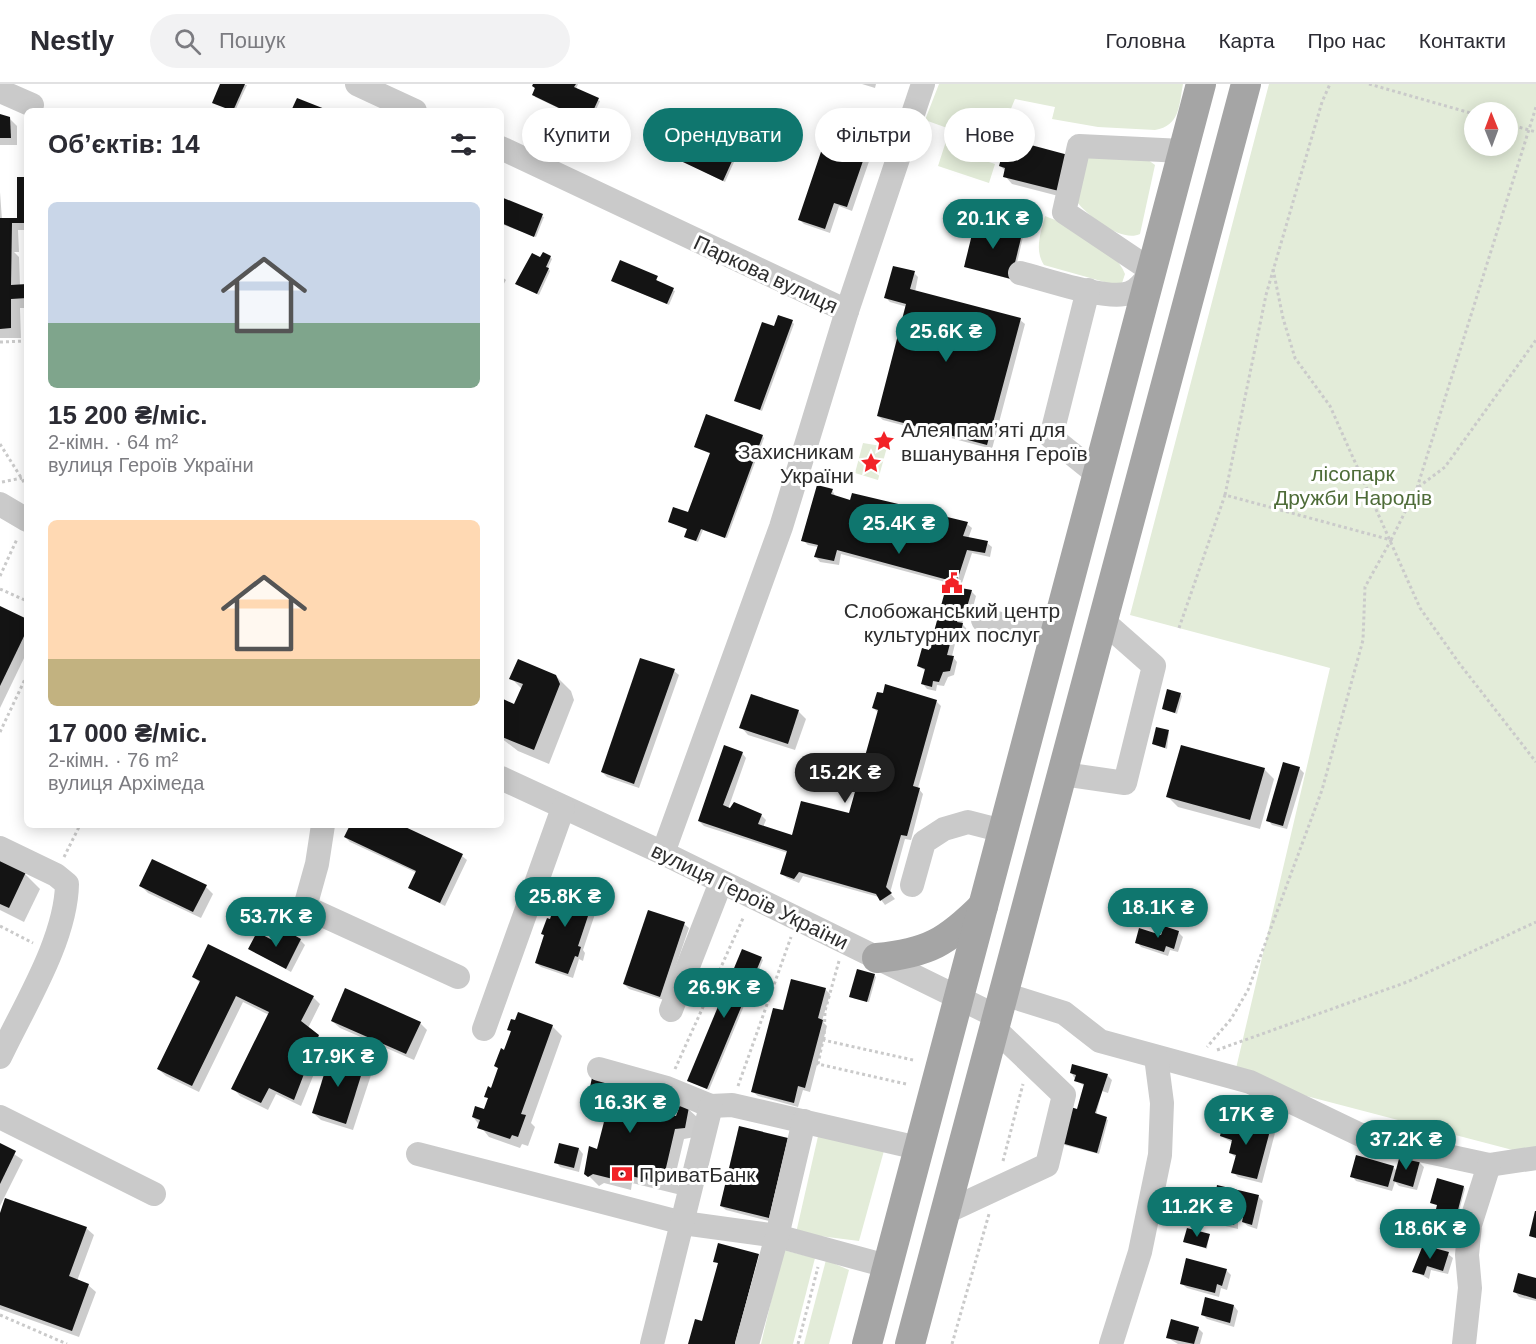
<!DOCTYPE html>
<html lang="uk">
<meta charset="utf-8">
<style>
:root{--surface:#fff;--page:#f2f2f3;--text:#2b2b33;--muted:#7c7c81;--line:#e1e1e2;--accent:#0f766e}
body{margin:0;font-family:Helvetica,sans-serif;background:var(--page);color:var(--text);height:100vh;display:flex;flex-direction:column;font-size:22px;white-space:nowrap}
*{box-sizing:border-box;margin:0}
p{font-size:20px;color:var(--muted)}
.icon{flex:none;width:33px;height:33px;fill:none;stroke:currentColor;stroke-width:2;stroke-linecap:round;stroke-linejoin:round}
.map{position:relative;flex:1;overflow:hidden}
.panel{position:absolute;left:24px;top:24px;width:480px;height:720px;display:flex;flex-direction:column;background:var(--surface);border-radius:9px;box-shadow:0 3px 15px #0003}
.panel>*{flex:none}
.banner{position:absolute;left:522px;top:24px;width:570px;height:54px;display:flex;gap:12px}
.needle{width:39px;rotate:359deg}
.tools{position:absolute;left:1464px;top:18px;display:grid;gap:12px}
.tools a{display:grid;place-items:center;width:54px;height:54px;border-radius:50%;background:var(--surface);box-shadow:0 3px 15px #0003;font-size:30px}
.price{position:absolute;translate:-50% -51px;padding:0 14px;border-radius:21px;background:var(--accent);color:#fff;font-size:20px;line-height:39px;filter:drop-shadow(0 2px 3px #0008)}
.price::after{content:'';position:absolute;left:50%;top:36px;width:18px;height:14px;margin-left:-9px;background:inherit;clip-path:polygon(0 0,100% 0,50% 100%)}
.price.active{background:#222;color:#fff}
ul{padding:0;list-style:none}
li{display:grid;align-content:center;gap:12px;height:318px;padding:0 24px}
li span{display:grid;place-items:center;height:186px;border-radius:9px;color:#555}
li>.icon{margin-inline-start:auto}
span .icon{width:108px;height:108px;fill:#fffc;stroke-width:1}
li b{font-size:26px}
h2{display:flex;justify-content:space-between;align-items:center;height:72px;padding:0 24px;font-size:26px}
.pill{padding:0 21px;border-radius:27px;background:var(--surface);box-shadow:0 3px 15px #0003;font-size:21px;line-height:54px}
.pill.active{background:var(--accent);color:#fff}
header{display:flex;align-items:center;gap:36px;box-sizing:border-box;height:84px;padding:0 30px;background:var(--surface);border-bottom:2px solid var(--line)}
header strong{font-size:28px}
nav{display:flex;gap:33px;margin-inline-start:auto;font-size:21px}
.search{width:420px;height:54px;background:var(--page);display:flex;align-items:center;gap:15px;box-sizing:border-box;padding:0 21px;border-radius:33px;color:var(--muted);font-size:22px}
.map>svg:first-child{display:block}
</style>
<header>
<strong>Nestly</strong>
<div class="search"><svg class="icon" aria-label="search" viewBox="0 0 24 24"><circle cx="10" cy="10" r="6"/><path d="M15 15l6 6"/></svg>Пошук</div>
<nav><a>Головна</a><a>Карта</a><a>Про нас</a><a>Контакти</a></nav>
</header>
<div class="map">
<svg width="1536" height="1260" viewBox="0 0 1536 1260">
<rect width="100%" height="100%" fill="#fff"/>
<!-- green -->
<g fill="#e3ecd9" fill-rule="evenodd">
<path d="M 939,0 L 1183,0 C 1179,21 1180,42 1155,46 L 1098,43 L 1052,35 L 1055,23 L 1015,15 L 1005,39 L 993,37 L 983,76 L 995,80 L 989,99 L 938,82 L 950,45 L 925,36 Z"/>
<path d="M 1269,0 L 1536,0 L 1536,1072 L 1234,993 L 1330,584 L 1130,531 ZM 1474,28 L 1508,28 L 1508,62 L 1474,62 Z"/>
<path d="M 1092,70 L 1144,73 L 1155,81 L 1140,150 C 1122,159 1088,132 1077,118 L 1078,86 Z"/>
<path d="M 1045,132 C 1070,141 1115,164 1125,190 L 1122,199 L 1108,199 L 1044,181 C 1034,166 1041,148 1045,132 Z"/>
<polygon points="863,359 887,363 878,396 855,389"/>
<polygon points="819,1048 885,1063 859,1157 796,1149"/>
<polygon points="783,1166 815,1174 793,1260 761,1260"/>
<polygon points="826,1176 849,1186 829,1260 804,1260"/>
</g>
<!-- shadow -->
<g fill="#0003">
<polygon points="222,0 247,1 235,27 213,19"/>
<polygon points="534,0 578,0 576,5 600,17 590,39 535,13"/>
<polygon points="862,0 876,0 875,4"/>
<polygon points="0,31 9,34 17,42 17,61 0,61"/>
<polygon points="694,47 696,49 692,58 734,78 725,98 668,70"/>
<polygon points="871,52 876,57 852,127 839,122 830,149 804,140 799,135"/>
<polygon points="1071,73 1070,115 1012,100 1005,92 1006,87 1000,82"/>
<polygon points="27,95 27,146 18,146 19,168 14,168 19,173 20,202 27,202 27,224 20,224 21,254 0,254 0,108 2,136 19,135"/>
<polygon points="501,115 544,133 536,153 504,141 501,149"/>
<polygon points="1021,151 1023,153 1013,196 966,182"/>
<polygon points="550,173 552,175 548,184 550,187 539,211 518,201"/>
<polygon points="914,189 918,193 915,208 1020,236 1025,240 992,365 883,336 878,332 907,223 890,218 886,214"/>
<polygon points="501,192 506,196 501,205"/>
<polygon points="657,193 657,199 675,207 669,221 615,198"/>
<polygon points="792,238 794,240 762,327 738,318 775,244"/>
<polygon points="762,352 764,354 727,454 703,446 698,458 687,454 688,445 669,438 689,430 711,370 695,363"/>
<polygon points="832,406 836,413 851,418 910,425 915,429 914,433 939,440 967,440 972,444 968,455 987,459 992,463 990,473 972,469 960,505 971,507 976,512 972,527 965,530 962,540 967,545 963,560 955,560 952,572 957,578 954,591 948,593 944,602 937,601 936,607 927,605 923,600 926,587 918,582 930,567 949,499 841,470 839,481 820,478 816,473 818,463 808,461 803,456"/>
<polygon points="0,524 27,537 27,568 0,624"/>
<polygon points="674,587 679,591 639,704 607,693 602,688"/>
<polygon points="556,592 571,607 574,616 549,680 518,667 501,654 501,620 515,622 522,605 511,594"/>
<polygon points="1180,610 1182,612 1177,630 1164,625"/>
<polygon points="936,617 941,622 918,704 923,710 911,756 905,755 890,809 895,815 885,821 879,813 803,792 799,799 787,794 782,790 788,769 704,742 699,737 742,669 746,674 728,725 761,731 766,736 763,743 793,753 850,731 879,629 873,624"/>
<polygon points="798,627 806,635 795,666 748,651 741,643"/>
<polygon points="1169,648 1167,665 1153,660"/>
<polygon points="1299,684 1304,689 1287,745 1272,741 1268,736"/>
<polygon points="1264,685 1274,695 1260,745 1178,723 1168,713"/>
<polygon points="351,741 397,741 462,772 467,776 445,822 410,804 417,789 350,758 345,753"/>
<polygon points="0,777 25,790 40,805 24,838 0,826"/>
<polygon points="141,802 206,803 213,810 201,834 148,809"/>
<polygon points="595,811 600,816 598,821 601,824 599,831 595,830 583,866 585,869 583,877 579,875 573,894 541,883 536,879 545,852 543,850 551,837"/>
<polygon points="684,840 689,844 664,916 629,905 624,900"/>
<polygon points="1178,848 1183,853 1178,868 1170,866 1168,872 1141,863 1137,858"/>
<polygon points="300,856 305,861 291,888 250,865"/>
<polygon points="761,874 763,876 709,1006 691,998"/>
<polygon points="874,891 876,893 869,918 853,914"/>
<polygon points="194,893 313,913 320,920 308,944 326,960 301,1022 276,1010 268,1026 240,1012 233,1004 269,931 243,918 199,1008 166,992 158,985 200,899"/>
<polygon points="825,905 830,910 822,937 827,942 810,1008 803,1006 798,1023 758,1012 753,1008 784,928"/>
<polygon points="332,937 420,939 427,946 414,976 340,944"/>
<polygon points="552,942 562,952 531,1039 535,1043 528,1062 522,1060 520,1064 489,1053 473,1033 484,1027 489,1015 486,1012 492,1006 499,985 496,982 512,949 509,945"/>
<polygon points="332,970 365,980 372,988 353,1046 321,1036 313,1029"/>
<polygon points="1071,988 1107,991 1112,996 1108,1009 1102,1007 1096,1031 1108,1036 1099,1070 1057,1059 1078,1026 1085,1002 1076,997"/>
<polygon points="640,1008 650,1018 649,1027 677,1034 685,1022 698,1034 695,1053 684,1055 674,1097 681,1104 677,1110 632,1099 631,1106 604,1099 599,1102 589,1092 605,1039 596,1036 586,1026"/>
<polygon points="740,1044 773,1138 726,1126 721,1122"/>
<polygon points="1270,1045 1275,1049 1262,1099 1238,1093 1233,1088 1237,1074 1230,1069 1233,1059 1221,1052"/>
<polygon points="0,1061 23,1076 0,1122"/>
<polygon points="579,1065 583,1070 579,1088 560,1083 556,1078"/>
<polygon points="1419,1078 1424,1083 1417,1106 1399,1102 1395,1098 1392,1107 1356,1097 1352,1092 1393,1083 1397,1087"/>
<polygon points="1464,1103 1465,1105 1458,1131 1440,1127 1439,1122 1432,1119"/>
<polygon points="1258,1112 1263,1117 1257,1145 1248,1142 1243,1138 1245,1131 1238,1130 1238,1145 1217,1140 1213,1136 1214,1131 1203,1125"/>
<polygon points="0,1133 86,1144 94,1151 77,1197 88,1201 96,1208 79,1253 0,1225"/>
<polygon points="1209,1152 1207,1165 1185,1157"/>
<polygon points="1448,1170 1453,1174 1448,1190 1431,1186 1429,1195 1414,1187"/>
<polygon points="1226,1186 1231,1191 1227,1206 1221,1204 1219,1213 1187,1204 1182,1200"/>
<polygon points="1536,1196 1536,1217 1519,1213 1515,1208"/>
<polygon points="1234,1222 1238,1227 1234,1243 1207,1235 1202,1230"/>
<polygon points="1198,1244 1203,1249 1200,1260 1178,1260 1168,1254"/>
</g>
<!-- building -->
<g fill="#141414">
<polygon points="220,0 245,0 233,27 212,19"/>
<polygon points="533,0 576,0 574,3 599,14 588,38 532,11 535,4 532,2"/>
<polygon points="297,14 330,27 291,27"/>
<polygon points="0,30 10,33 11,54 0,54"/>
<polygon points="680,39 695,46 691,56 733,75 723,97 666,70"/>
<polygon points="845,41 872,51 847,123 834,119 825,145 798,136 823,62 836,67"/>
<polygon points="1012,56 1072,72 1063,108 1003,93 1005,84 999,82 1005,60 1010,62"/>
<polygon points="17,93 27,93 27,139 12,139 11,201 27,200 27,214 11,215 11,244 0,245 0,134 17,134"/>
<polygon points="501,113 543,130 534,153 501,139"/>
<polygon points="975,138 1022,150 1011,195 964,183"/>
<polygon points="543,168 551,172 546,183 549,184 537,210 515,200 532,169 540,173"/>
<polygon points="620,176 658,192 656,196 674,204 667,220 611,197"/>
<polygon points="893,182 915,187 910,205 1021,234 987,361 877,332 906,220 884,214"/>
<polygon points="778,231 793,236 760,326 734,317 762,238 774,242"/>
<polygon points="706,330 763,351 725,454 701,445 696,457 684,453 687,445 668,438 673,423 688,428 710,369 694,363"/>
<polygon points="817,401 833,405 831,410 850,416 852,409 911,423 910,430 938,438 939,431 968,438 963,452 988,457 985,469 967,466 955,503 972,506 967,523 961,525 957,538 963,539 959,556 951,556 947,571 954,572 950,587 943,588 939,598 933,597 932,603 921,600 925,585 917,582 922,564 929,566 948,496 837,466 834,477 814,473 818,461 801,457"/>
<polygon points="0,522 27,535 27,546 0,602"/>
<polygon points="640,574 675,585 634,700 601,688"/>
<polygon points="518,575 556,591 560,600 534,666 502,653 501,650 501,614 514,620 523,600 509,595"/>
<polygon points="885,600 937,616 913,702 920,704 907,752 901,751 886,803 892,809 880,817 876,810 799,788 794,795 780,790 787,767 698,737 724,661 743,668 723,721 730,724 734,718 762,730 758,740 792,751 801,717 849,729 878,626 872,624 877,608 883,609"/>
<polygon points="1167,605 1181,609 1175,629 1162,625"/>
<polygon points="751,610 799,626 788,660 739,644"/>
<polygon points="1156,643 1169,646 1165,664 1152,660"/>
<polygon points="1181,661 1265,684 1250,736 1166,713"/>
<polygon points="1283,678 1300,683 1283,742 1266,737"/>
<polygon points="350,741 401,741 463,770 440,819 408,804 416,787 344,753"/>
<polygon points="152,775 207,801 193,828 139,802"/>
<polygon points="0,776 26,788 9,824 0,820"/>
<polygon points="562,798 596,810 594,817 597,818 594,827 590,826 578,862 581,863 578,873 575,872 568,890 535,879 544,851 541,850 547,834 550,835"/>
<polygon points="648,826 685,838 660,913 623,900"/>
<polygon points="1164,842 1179,847 1174,865 1166,862 1164,868 1135,859 1139,844 1161,851"/>
<polygon points="285,846 301,855 286,885 248,865 257,848 278,859"/>
<polygon points="208,860 314,912 301,937 319,951 294,1016 269,1004 261,1019 231,1005 269,928 236,912 192,1002 157,985 200,897 192,893"/>
<polygon points="742,865 762,873 707,1005 687,997"/>
<polygon points="857,885 875,890 867,918 849,913"/>
<polygon points="791,895 826,904 818,934 823,936 805,1004 798,1002 794,1019 751,1008 773,924 783,926"/>
<polygon points="345,904 421,938 406,970 331,937"/>
<polygon points="518,928 553,941 521,1030 526,1031 518,1053 512,1051 510,1055 477,1044 480,1036 472,1033 475,1022 484,1025 488,1014 484,1013 488,1002 491,1004 498,984 494,982 501,964 504,966 511,947 507,946 511,935 515,936"/>
<polygon points="331,968 365,979 346,1040 312,1029"/>
<polygon points="1072,980 1108,990 1095,1029 1107,1033 1097,1069 1054,1057 1064,1021 1077,1025 1084,1000 1074,997 1076,991 1070,989"/>
<polygon points="593,989 641,1007 639,1023 676,1032 680,1021 689,1023 685,1044 675,1045 665,1088 671,1092 672,1099 666,1100 622,1090 621,1097 593,1090 588,1093 584,1090 589,1062 597,1065 605,1034 585,1026"/>
<polygon points="1224,1034 1271,1043 1257,1095 1231,1089 1236,1071 1229,1069 1232,1056 1220,1052"/>
<polygon points="739,1042 788,1054 769,1134 720,1122"/>
<polygon points="0,1059 16,1067 0,1100"/>
<polygon points="559,1059 579,1064 574,1084 554,1079"/>
<polygon points="1356,1071 1394,1082 1388,1103 1350,1093"/>
<polygon points="1400,1071 1420,1077 1413,1103 1393,1097"/>
<polygon points="1437,1094 1464,1102 1457,1130 1436,1125 1437,1121 1430,1119"/>
<polygon points="1217,1101 1259,1111 1252,1141 1242,1138 1244,1128 1233,1126 1232,1131 1236,1132 1234,1141 1211,1136 1213,1128 1201,1126 1206,1105 1216,1107"/>
<polygon points="5,1114 87,1143 69,1192 89,1200 72,1247 0,1221 0,1129"/>
<polygon points="1535,1127 1536,1127 1536,1154 1529,1152"/>
<polygon points="1187,1144 1210,1150 1206,1164 1183,1158"/>
<polygon points="718,1159 759,1170 735,1260 688,1260 695,1235 702,1237 718,1179 713,1178"/>
<polygon points="1423,1161 1449,1168 1443,1187 1427,1182 1424,1191 1412,1188"/>
<polygon points="1186,1174 1227,1185 1222,1202 1217,1200 1215,1209 1180,1200"/>
<polygon points="1518,1189 1536,1194 1536,1215 1513,1208"/>
<polygon points="1205,1213 1234,1221 1230,1239 1201,1231"/>
<polygon points="1171,1235 1199,1243 1194,1260 1166,1254"/>
</g>
<g fill="none" stroke-linecap="round" stroke-linejoin="round">
<!-- path -->
<g stroke="#cacaca" stroke-width="3" stroke-dasharray="3 3" stroke-linecap="butt">
<polyline points="1369,0 1474,30"/>
<polyline points="1508,40 1536,48"/>
<polyline points="1273,185 1283,234 1295,274 1330,322 1420,524 1459,579 1536,678"/>
<polyline points="0,258 27,257"/>
<polyline points="0,360 27,403"/>
<polyline points="818,391 842,398"/>
<polyline points="2,398 22,394"/>
<polyline points="1417,404 1536,23"/>
<polyline points="1225,411 1266,211 1322,18 1330,0"/>
<polyline points="1391,456 1417,404 1445,383 1536,256"/>
<polyline points="0,492 17,455"/>
<polyline points="0,505 27,517"/>
<polyline points="1179,544 1225,411 1391,456 1365,503 1363,556 1322,706 1248,906 1231,935 1207,963"/>
<polyline points="0,648 27,591"/>
<polyline points="64,773 80,741"/>
<polyline points="0,842 33,859"/>
<polyline points="824,956 825,927 839,877"/>
<polyline points="1217,966 1407,898 1536,838"/>
<polyline points="675,985 744,832"/>
<polyline points="906,1000 818,980 823,956 913,976"/>
<polyline points="738,1002 791,853"/>
<polyline points="1003,1077 1023,1000"/>
<polyline points="0,1231 67,1260"/>
<polyline points="798,1260 818,1183"/>
<polyline points="952,1260 989,1130"/>
</g>
<!-- minor -->
<g stroke="#cacaca" stroke-width="24">
<polyline points="357,0 415,27"/>
<polyline points="0,7 32,21"/>
<polyline points="501,64 847,227"/>
<path d="M 1020,189 C 1045,195 1107,217 1129,209 C 1139,206 1146,195 1152,187 L 1064,128 L 1079,62 L 1183,67"/>
<polyline points="1088,206 1051,353 1097,390"/>
<polyline points="0,420 27,436"/>
<polyline points="983,536 1054,552"/>
<polyline points="1063,690 1125,699 1154,582 1103,537"/>
<polyline points="501,694 663,769 998,933"/>
<polyline points="323,741 317,780 305,823 458,893"/>
<path d="M 0,764 L 56,791 L 67,800 C 66,856 24,922 0,973"/>
<polyline points="663,769 781,443 847,227 923,0"/>
<polyline points="912,801 924,758 944,745 968,738 1003,747"/>
<polyline points="1004,910 1064,929 1100,957 1250,998 1369,1055 1489,1081 1536,1074"/>
<polyline points="671,926 721,798"/>
<polyline points="484,945 563,724"/>
<polyline points="599,985 667,1004 711,1022 732,1021 918,1064"/>
<polyline points="0,1033 154,1110"/>
<polyline points="418,1070 683,1139 777,1152 887,1182"/>
<polyline points="946,1128 1047,1081 1064,1011 995,945"/>
<polyline points="652,1260 711,1022"/>
<polyline points="747,1260 777,1152 804,1037"/>
<polyline points="1111,1260 1140,1168 1160,1071 1162,1019 1156,973"/>
<polyline points="1464,1260 1470,1204 1467,1171 1470,1141 1489,1081"/>
</g>
<!-- major -->
<g stroke="#a5a5a5" stroke-width="30">
<path d="M 877,874 C 928,869 947,858 983,822"/>
<polyline points="867,1260 1201,0"/>
<polyline points="910,1260 1246,0"/>
</g>
</g>
<!-- icons -->
<defs>
<symbol id="sight-bare" viewBox="-9 -9 18 18"><path d="M0-6L1.8-2.2L6-1.7L2.9 1.2L3.7 5.4L0 3.3L-3.7 5.4L-2.9 1.2L-6-1.7L-1.8-2.2Z" fill="#f22227" stroke="#fff" stroke-width="2.5" paint-order="stroke"/></symbol>
<symbol id="civic-bare" viewBox="-9 -9 18 18"><path d="M-.6-6.5H3V-4.5H.6V-3L4-1V1h2V6H-6V1h2V-1L-.6-3ZM-1.2 2.5V6h2.4V2.5Z" fill="#f22227" stroke="#fff" stroke-width="2.5" paint-order="stroke"/></symbol>
<symbol id="bank-bare" viewBox="-9 -9 18 18"><path d="M-6-4H6V4H-6ZM0-2.3a2.3 2.3 0 1 0 0 4.6a2.3 2.3 0 1 0 0-4.6Z" fill="#f22227" stroke="#fff" stroke-width="2.5" paint-order="stroke"/></symbol>
</defs>
<g fill-rule="evenodd">
<use href="#sight-bare" x="869" y="342" width="30" height="30"/>
<use href="#sight-bare" x="856" y="364" width="30" height="30"/>
<use href="#civic-bare" x="937" y="484" width="30" height="30"/>
<use href="#bank-bare" x="607" y="1075" width="30" height="30"/>
</g>
<g text-anchor="middle" dominant-baseline="central" stroke-width="6" stroke-linejoin="round" paint-order="stroke">
<!-- street labels -->
<g font-size="21" fill="#2d2d2d" stroke="#fff">
<text transform="translate(766 190) rotate(25)">Паркова вулиця</text>
<text transform="translate(750 812) rotate(26)">вулиця Героїв України</text>
</g>
<!-- poi labels -->
<g font-size="21" fill="#2d2d2d" stroke="#fff" text-anchor="start">
<text x="901" y="345">Алея пам’яті для<tspan x="901" dy="24">вшанування Героїв</tspan></text>
<text x="854" y="367" text-anchor="end">Захисникам<tspan x="854" dy="24">України</tspan></text>
<text x="952" y="526" text-anchor="middle">Слобожанський центр<tspan x="952" dy="24">культурних послуг</tspan></text>
<text x="639" y="1090">ПриватБанк</text>
</g>
<!-- park labels -->
<g font-size="21" fill="#4e6c38" stroke="#fff">
<text x="1353" y="389">лісопарк<tspan x="1353" dy="24">Дружби Народів</tspan></text>
</g>
</g>
</svg>
<div class="tools">
<a><svg class="needle" viewBox="-14 -14 28 28"><path d="M0-13l5 13h-10z" fill="#e53935"/><path d="M0 13l5-13h-10z" fill="#7c7c81"/></svg></a>
</div>
<b class="price" style="left:993px;top:166px">20.1K ₴</b>
<b class="price" style="left:946px;top:279px">25.6K ₴</b>
<b class="price" style="left:899px;top:471px">25.4K ₴</b>
<b class="price active" style="left:845px;top:720px">15.2K ₴</b>
<b class="price" style="left:565px;top:844px">25.8K ₴</b>
<b class="price" style="left:1158px;top:855px">18.1K ₴</b>
<b class="price" style="left:276px;top:864px">53.7K ₴</b>
<b class="price" style="left:724px;top:935px">26.9K ₴</b>
<b class="price" style="left:338px;top:1004px">17.9K ₴</b>
<b class="price" style="left:630px;top:1050px">16.3K ₴</b>
<b class="price" style="left:1246px;top:1062px">17K ₴</b>
<b class="price" style="left:1406px;top:1087px">37.2K ₴</b>
<b class="price" style="left:1197px;top:1154px">11.2K ₴</b>
<b class="price" style="left:1430px;top:1176px">18.6K ₴</b>
<div class="banner">
<a class="pill">Купити</a>
<a class="pill active">Орендувати</a>
<a class="pill">Фільтри</a>
<a class="pill">Нове</a>
</div>
<section class="panel">
<h2>Об’єктів: 14<svg class="icon" aria-label="filters" viewBox="0 0 24 24"><path d="M4 7h16M4 17h16"/><circle cx="9" cy="7" r="2"/><circle cx="15" cy="17" r="2"/></svg></h2>
<ul>
<li><span style="background:linear-gradient(#c9d6e8 65%,#7fa58c 0)"><svg class="icon" aria-label="home" viewBox="0 0 24 24"><path d="M3 11l9-7 9 7M6 9v11h12V9"/></svg></span><div><b>15 200 ₴/міс.</b><p>2-кімн. · 64 m²</p><p>вулиця Героїв України</p></div></li>
<li><span style="background:linear-gradient(#ffd9b3 75%,#c2b280 0)"><svg class="icon" aria-label="home" viewBox="0 0 24 24"><path d="M3 11l9-7 9 7M6 9v11h12V9"/></svg></span><div><b>17 000 ₴/міс.</b><p>2-кімн. · 76 m²</p><p>вулиця Архімеда</p></div></li>
</ul>
</section>
</div>
